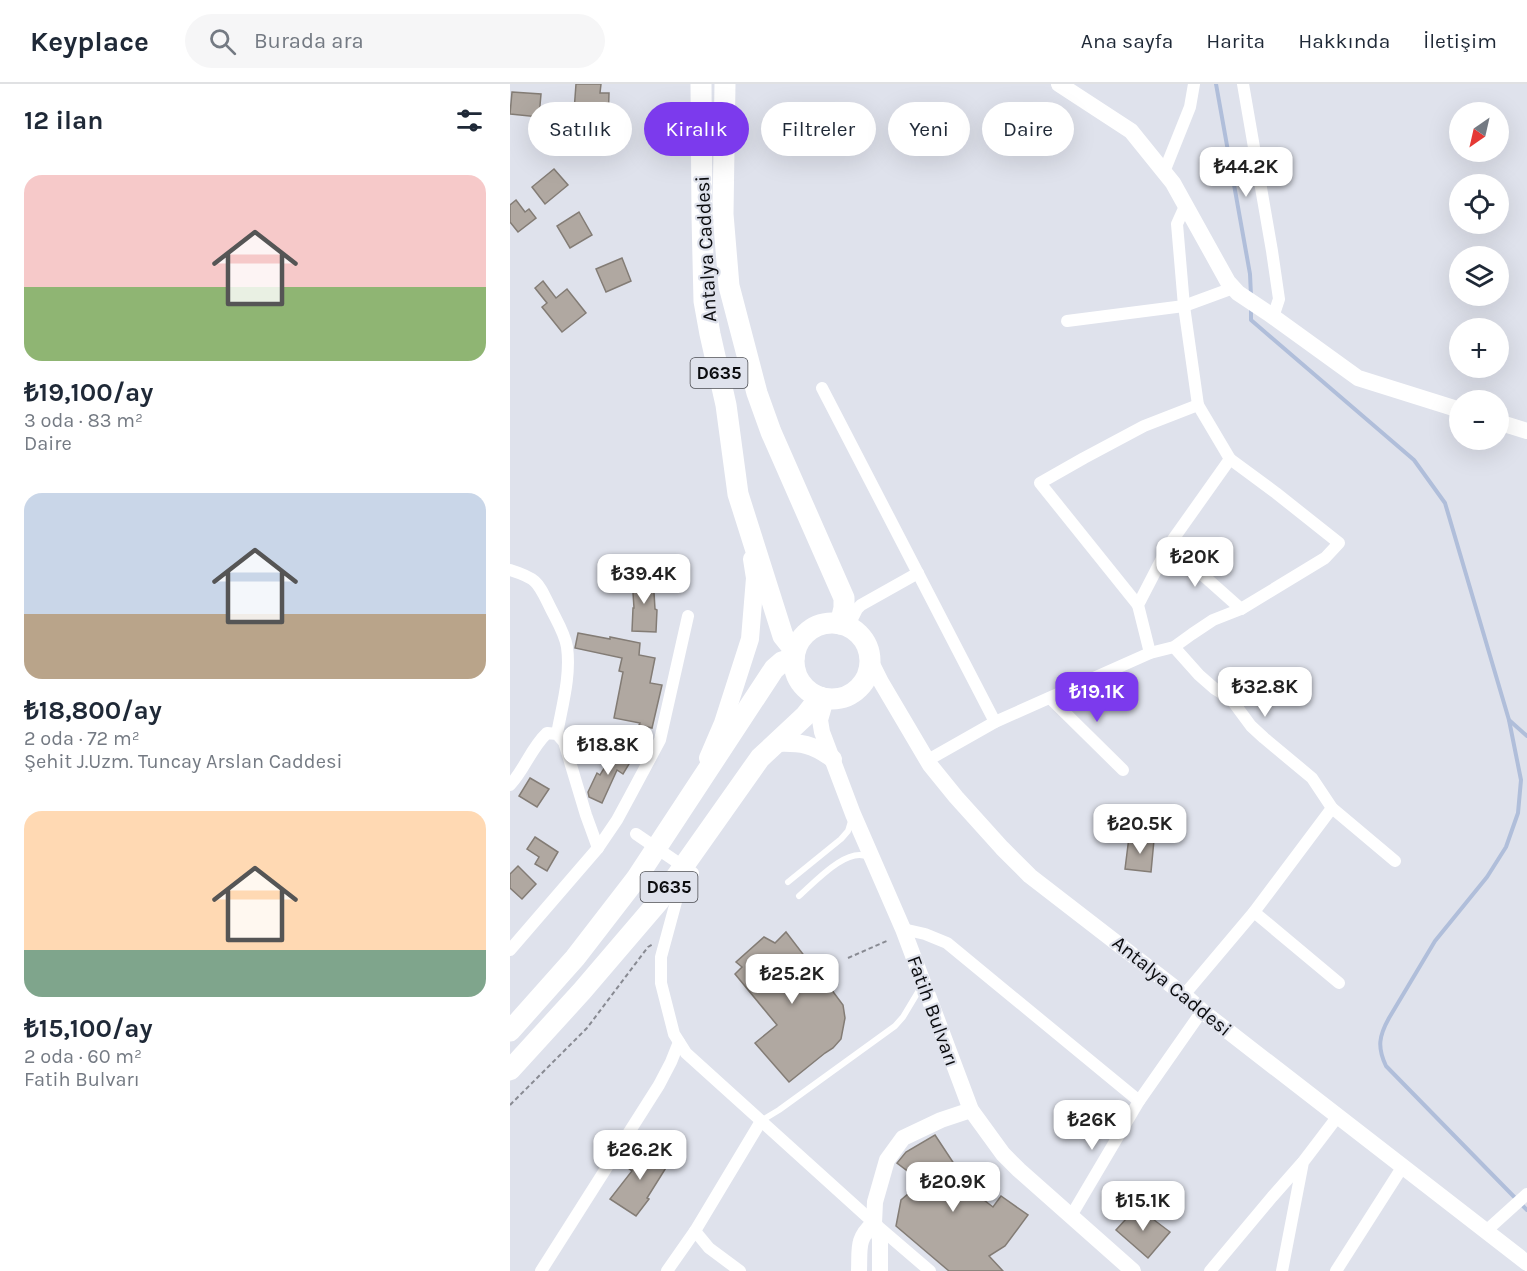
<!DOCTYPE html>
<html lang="tr">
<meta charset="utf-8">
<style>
:root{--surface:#fff;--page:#f6f6f7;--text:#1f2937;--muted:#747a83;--line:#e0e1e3;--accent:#7c3aed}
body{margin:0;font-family:Karla,sans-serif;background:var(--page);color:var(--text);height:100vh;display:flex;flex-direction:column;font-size:22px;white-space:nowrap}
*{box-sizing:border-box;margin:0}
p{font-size:20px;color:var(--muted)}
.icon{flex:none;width:33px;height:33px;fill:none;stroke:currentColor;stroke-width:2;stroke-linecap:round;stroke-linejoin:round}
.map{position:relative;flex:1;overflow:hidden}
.details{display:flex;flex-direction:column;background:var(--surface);width:510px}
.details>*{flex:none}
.guide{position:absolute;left:18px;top:18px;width:570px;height:54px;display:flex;gap:12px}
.needle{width:39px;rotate:214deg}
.fabs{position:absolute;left:939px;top:18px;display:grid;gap:12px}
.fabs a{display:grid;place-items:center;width:60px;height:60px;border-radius:50%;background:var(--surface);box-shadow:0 6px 24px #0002;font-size:30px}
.price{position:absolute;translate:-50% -51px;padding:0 14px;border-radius:12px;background:#fff;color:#222;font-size:20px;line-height:39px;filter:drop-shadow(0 2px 3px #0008)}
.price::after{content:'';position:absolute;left:50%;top:36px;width:18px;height:14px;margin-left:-9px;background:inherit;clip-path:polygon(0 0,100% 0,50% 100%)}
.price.selected{background:var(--accent);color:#fff}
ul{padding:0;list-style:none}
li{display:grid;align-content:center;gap:12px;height:318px;padding:0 24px}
li span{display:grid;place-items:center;height:186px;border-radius:18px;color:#555}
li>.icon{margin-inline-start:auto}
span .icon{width:108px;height:108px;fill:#fffc;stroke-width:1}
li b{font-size:26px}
h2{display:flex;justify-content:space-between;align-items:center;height:72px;padding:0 24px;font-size:26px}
.tag{padding:0 21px;border-radius:27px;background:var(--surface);box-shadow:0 6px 24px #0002;font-size:21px;line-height:54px}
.tag.selected{background:var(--accent);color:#fff}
header{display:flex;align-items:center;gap:36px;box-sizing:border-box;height:84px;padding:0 30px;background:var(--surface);border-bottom:2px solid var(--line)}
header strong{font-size:28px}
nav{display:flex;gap:33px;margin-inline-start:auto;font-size:21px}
.search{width:420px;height:54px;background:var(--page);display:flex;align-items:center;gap:15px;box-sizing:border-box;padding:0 21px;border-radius:33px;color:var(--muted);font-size:22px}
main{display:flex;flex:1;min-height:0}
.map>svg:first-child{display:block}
</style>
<header>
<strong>Keyplace</strong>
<div class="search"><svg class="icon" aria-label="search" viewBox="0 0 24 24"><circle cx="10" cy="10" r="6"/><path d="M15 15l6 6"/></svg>Burada ara</div>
<nav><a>Ana sayfa</a><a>Harita</a><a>Hakkında</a><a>İletişim</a></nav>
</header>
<main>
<section class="details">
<h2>12 ilan<svg class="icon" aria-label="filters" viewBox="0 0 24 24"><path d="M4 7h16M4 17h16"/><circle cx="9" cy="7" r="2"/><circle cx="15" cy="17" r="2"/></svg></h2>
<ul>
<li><span style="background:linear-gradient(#f6c9c9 60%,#8fb573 0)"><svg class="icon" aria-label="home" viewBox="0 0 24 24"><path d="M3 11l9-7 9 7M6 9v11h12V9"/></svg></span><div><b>₺19,100/ay</b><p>3 oda · 83 m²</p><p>Daire</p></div></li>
<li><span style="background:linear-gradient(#c9d6e8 65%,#b9a48a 0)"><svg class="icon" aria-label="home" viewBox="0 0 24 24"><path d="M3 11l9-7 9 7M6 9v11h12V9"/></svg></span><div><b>₺18,800/ay</b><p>2 oda · 72 m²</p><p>Şehit J.Uzm. Tuncay Arslan Caddesi</p></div></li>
<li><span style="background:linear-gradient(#ffd9b3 75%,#7fa58c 0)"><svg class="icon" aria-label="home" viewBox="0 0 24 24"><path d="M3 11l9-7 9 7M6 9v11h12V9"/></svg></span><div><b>₺15,100/ay</b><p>2 oda · 60 m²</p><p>Fatih Bulvarı</p></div></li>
</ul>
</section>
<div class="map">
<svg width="1017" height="1187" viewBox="0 0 1017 1187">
<rect width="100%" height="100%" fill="#dfe2ec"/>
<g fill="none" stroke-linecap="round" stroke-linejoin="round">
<!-- stream -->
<g stroke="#b0beda" stroke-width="4">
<polyline points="706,0 740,190 741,212"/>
<path d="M 741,223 L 741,236 L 904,376 L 935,419 L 999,636 L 1011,696 L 1008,729 L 996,763 L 977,793 L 925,857 L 879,934 C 869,952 867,963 876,982 L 1017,1126"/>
<polyline points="999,636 1017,652"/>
</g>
</g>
<!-- building -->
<g fill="#b0a8a1" stroke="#837c75" stroke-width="1.5">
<polygon points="66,0 91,0 90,9 99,9 98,42 63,41"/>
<polygon points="2,8 31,10 29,33 0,30"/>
<polygon points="44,85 58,101 35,120 22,103"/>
<polygon points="6,116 15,128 19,125 26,134 8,148 0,138 0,121"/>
<polygon points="69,128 82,151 60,164 47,142"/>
<polygon points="112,174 121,197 96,208 86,185"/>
<polygon points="33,197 46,214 57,205 76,229 52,248 32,223 37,219 25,204"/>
<polygon points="143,492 145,525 147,526 146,548 122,547 123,524 124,524 122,494"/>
<polygon points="68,549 100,555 100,553 130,559 129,571 145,574 140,599 152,601 142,644 129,641 130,639 104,634 113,588 109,587 112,574 65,564"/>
<polygon points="106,665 122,675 113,690 107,686 92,719 79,713 78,708 87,689 90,691"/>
<polygon points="20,694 39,705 27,723 9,712"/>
<polygon points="25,753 48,768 37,787 25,780 29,773 17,765"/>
<polygon points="619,753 644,756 641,788 615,785"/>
<polygon points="8,782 26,800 12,815 0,804 0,790"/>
<polygon points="276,848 296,874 300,887 309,888 318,898 324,909 333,921 335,934 331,955 323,964 315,969 279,998 245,959 267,941 225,890 232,883 226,878 254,853 265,859"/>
<polygon points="425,1051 456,1098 467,1106 465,1109 483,1123 491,1112 518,1131 495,1162 479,1172 493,1187 439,1187 386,1142 391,1116 412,1098 387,1079 396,1068"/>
<polygon points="131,1062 159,1079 137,1114 139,1115 126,1132 100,1115 122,1087 118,1084"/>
<polygon points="627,1123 660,1148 638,1174 606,1146"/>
</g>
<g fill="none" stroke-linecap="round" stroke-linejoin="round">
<!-- path -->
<g stroke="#888a92" stroke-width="2" stroke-dasharray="4.5 3" stroke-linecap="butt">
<polyline points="338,874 379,856"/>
<polyline points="0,1021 77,944 138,863 143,860"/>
</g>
<!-- lane -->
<g stroke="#fff" stroke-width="6">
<polyline points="278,798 331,755 338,747 341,737"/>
<path d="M 289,812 C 304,799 337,762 358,773"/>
<polyline points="251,1037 269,1026 385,942 393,933 411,903"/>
</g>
<!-- street -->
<g stroke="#fff" stroke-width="12">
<polyline points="733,0 762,167 769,215 763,233"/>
<polyline points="654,88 680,23 684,0"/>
<polyline points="557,237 674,222 723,204"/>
<polyline points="312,304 485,638"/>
<polyline points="659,461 731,525"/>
<path d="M 0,486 C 29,495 28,499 41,525 C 47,537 55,550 57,563 C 61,592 52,622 47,650"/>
<polyline points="628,521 530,399 574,374 634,342 688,321"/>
<polyline points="338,543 347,525 351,521 408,489"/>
<polyline points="664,563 689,591 705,605 721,615 741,642 754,654 802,694 822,724 885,777"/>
<polyline points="640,569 628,521 659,461 720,375 688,321 674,222 667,140 676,120"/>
<polyline points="540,614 613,686"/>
<polyline points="418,676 485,638 640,569 664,563 682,550 703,536 731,525 815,474 829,459 766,409 720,375"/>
<path d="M 0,701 C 15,685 21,664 37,649 L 47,650 L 54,658 L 76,731 L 88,764"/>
<polyline points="126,750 183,789"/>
<polyline points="173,792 151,873 151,899 164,950 176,969 364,1139 420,1187"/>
<polyline points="744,828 829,899"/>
<polyline points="393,845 415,850 437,859 629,1017 692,927"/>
<polyline points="0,866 88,764 107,736 120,712 150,656 178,532"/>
<polyline points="674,911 744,828 822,724"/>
<polyline points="561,1132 629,1017"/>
<polyline points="185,1147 199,1164 230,1187"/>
<polyline points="976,1147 1017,1110"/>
<polyline points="31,1187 149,1001 161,978 169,958"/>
<polyline points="157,1187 185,1147 251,1037"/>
<polyline points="700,1187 762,1113 792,1079"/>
<polyline points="772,1187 793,1078 828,1032"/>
<polyline points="826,1187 893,1082"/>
</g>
<!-- secondary -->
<g stroke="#fff" stroke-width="16">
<polyline points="549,0 621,47 663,99 718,198 728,209 758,229 848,294 950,326"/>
<polyline points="988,338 1017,347"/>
<polyline points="360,576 371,598 420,681 446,713 492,764 520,792 674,911 692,927 1017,1179"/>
<polyline points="316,615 310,636 312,648 343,730 393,845 461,1026 493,1070 509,1086 623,1187"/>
<path d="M 349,1187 C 350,1165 346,1155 364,1139"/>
<polyline points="370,1187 370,1154 364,1139 365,1118 377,1076 393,1054 431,1036 461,1026"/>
</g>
<!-- primary -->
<g stroke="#fff" stroke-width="18">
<path d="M 266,659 C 291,658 303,660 323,675"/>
<polyline points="198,674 213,639 240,555 245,494 242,475"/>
</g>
<!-- highway -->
<g stroke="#fff" stroke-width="21">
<polyline points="191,0 192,133 194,217 200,250 216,321 228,410 273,552 285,567"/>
<polyline points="215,0 213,130 219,202 247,309 261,348 334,514 334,524 330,540"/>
<circle cx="322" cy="577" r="38"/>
<polyline points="0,947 65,874 126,795 264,585 272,578 284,574"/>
<polyline points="0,986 72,907 149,817 250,674 295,632 310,613"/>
</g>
</g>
<g text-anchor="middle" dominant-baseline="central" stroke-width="4.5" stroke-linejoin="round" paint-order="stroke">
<!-- shield labels -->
<g fill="#dfe2ec" stroke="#4b4c51" stroke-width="1.5">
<rect x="180.5" y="274" width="57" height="30" rx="4.5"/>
<rect x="130.5" y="788" width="57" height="30" rx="4.5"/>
</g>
<g font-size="18" font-weight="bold" fill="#0b0c0f">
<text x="209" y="289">D635</text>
<text x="159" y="803">D635</text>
</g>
<!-- street labels -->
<g font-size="20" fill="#0b0c0f" stroke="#dfe2ec">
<text transform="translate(196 165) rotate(-93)">Antalya Caddesi</text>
<text transform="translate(662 902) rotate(39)">Antalya Caddesi</text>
<text transform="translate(423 927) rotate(70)">Fatih Bulvarı</text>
</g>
</g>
</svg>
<div class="fabs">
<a><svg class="needle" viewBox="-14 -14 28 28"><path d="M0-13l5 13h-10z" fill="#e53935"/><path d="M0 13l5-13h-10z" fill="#747a83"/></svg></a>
<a><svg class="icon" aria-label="locate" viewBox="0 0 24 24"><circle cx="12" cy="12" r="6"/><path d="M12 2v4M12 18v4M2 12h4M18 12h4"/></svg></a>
<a><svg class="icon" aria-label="layers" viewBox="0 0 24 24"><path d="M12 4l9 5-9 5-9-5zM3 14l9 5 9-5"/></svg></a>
<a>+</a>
<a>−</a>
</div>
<b class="price" style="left:736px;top:114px">₺44.2K</b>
<b class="price" style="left:685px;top:504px">₺20K</b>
<b class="price" style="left:134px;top:521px">₺39.4K</b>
<b class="price" style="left:755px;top:634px">₺32.8K</b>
<b class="price selected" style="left:587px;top:639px">₺19.1K</b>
<b class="price" style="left:98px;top:692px">₺18.8K</b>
<b class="price" style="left:630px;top:771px">₺20.5K</b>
<b class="price" style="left:282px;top:921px">₺25.2K</b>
<b class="price" style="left:582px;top:1067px">₺26K</b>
<b class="price" style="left:130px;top:1097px">₺26.2K</b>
<b class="price" style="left:443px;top:1129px">₺20.9K</b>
<b class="price" style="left:633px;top:1148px">₺15.1K</b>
<div class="guide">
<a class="tag">Satılık</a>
<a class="tag selected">Kiralık</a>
<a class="tag">Filtreler</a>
<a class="tag">Yeni</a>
<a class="tag">Daire</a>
</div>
</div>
</main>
